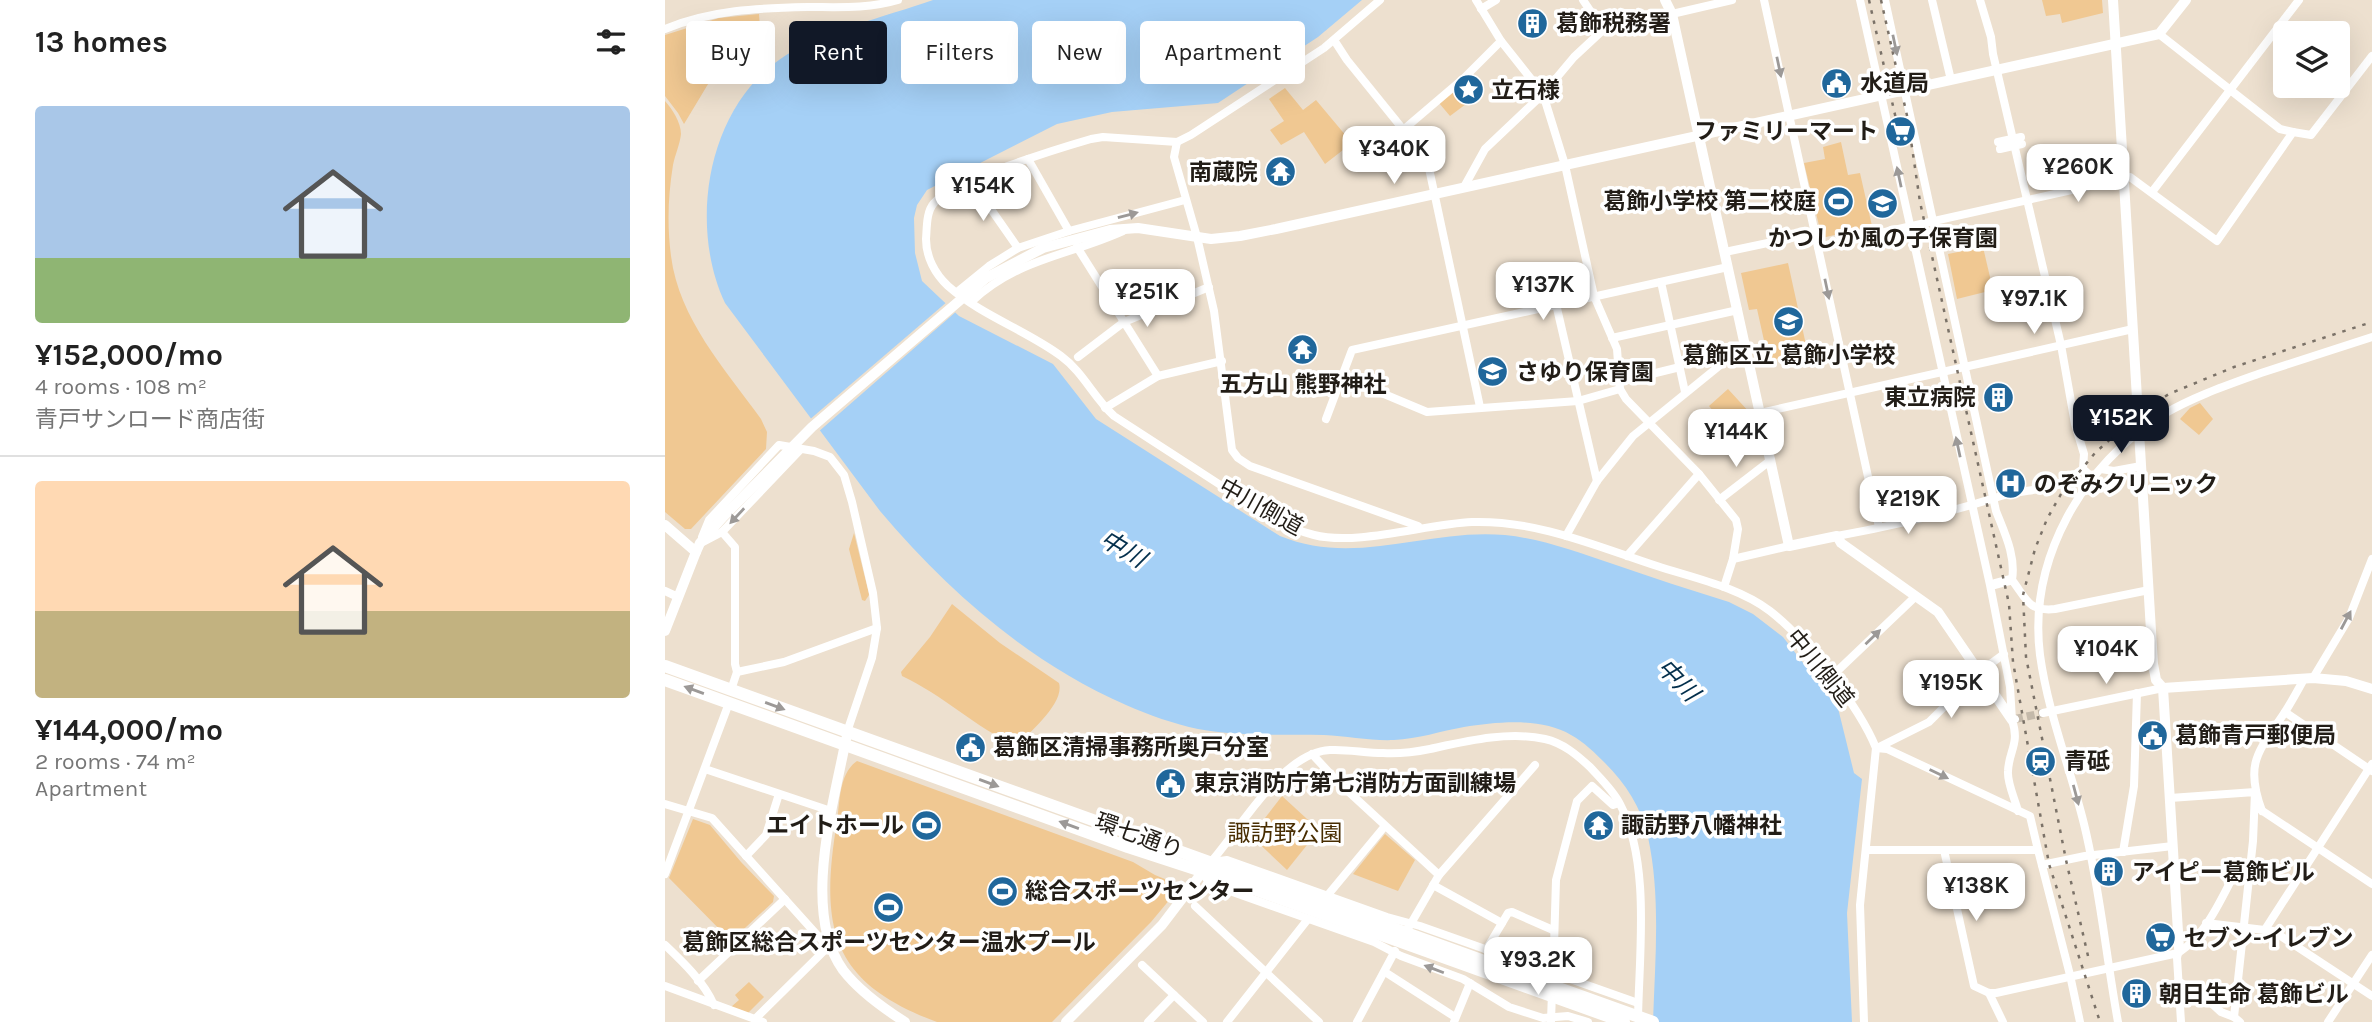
<!DOCTYPE html>
<meta charset="utf-8">
<style>
:root{--surface:#fff;--page:#f2f2f2;--text:#222;--muted:#767676;--line:#e0e0e0;--accent:#111827}
body{margin:0;font-family:Karla,"Noto Sans JP",sans-serif;background:var(--page);color:var(--text);height:100vh;display:flex;flex-direction:column;font-size:26px;white-space:nowrap}
*{box-sizing:border-box;margin:0}
p{font-size:23px;color:var(--muted)}
.icon{flex:none;width:38px;height:38px;fill:none;stroke:currentColor;stroke-width:2;stroke-linecap:round;stroke-linejoin:round}
.map{position:relative;flex:1;overflow:hidden}
.side{display:flex;flex-direction:column;background:var(--surface);width:665px}
.side>*{flex:none}
.guide{position:absolute;left:21px;top:21px;width:665px;height:63px;display:flex;gap:14px}
.fabs{position:absolute;left:1608px;top:21px;display:grid;gap:14px}
.fabs a{display:grid;place-items:center;width:77px;height:77px;border-radius:7px;background:var(--surface);box-shadow:0 7px 28px #0002;font-size:35px}
.price{position:absolute;translate:-50% -60px;padding:0 16px;border-radius:14px;background:#fff;color:#222;font-size:23px;line-height:46px;filter:drop-shadow(0 2px 4px #0008)}
.price::after{content:'';position:absolute;left:50%;top:42px;width:21px;height:16px;margin-left:-10px;background:inherit;clip-path:polygon(0 0,100% 0,50% 100%)}
.price.current{background:var(--accent);color:#fff}
ul{padding:0;list-style:none}
li{display:grid;align-content:center;gap:14px;height:371px;padding:0 35px}
li+li{border-top:2px solid var(--line)}
li span{display:grid;place-items:center;height:217px;border-radius:7px;color:#555}
li>.icon{margin-inline-start:auto}
span .icon{width:126px;height:126px;fill:#fffc;stroke-width:1}
li b{font-size:30px}
h2{display:flex;justify-content:space-between;align-items:center;height:84px;padding:0 35px;font-size:30px}
.tag{padding:0 24px;border-radius:7px;background:var(--surface);box-shadow:0 7px 28px #0002;font-size:24px;line-height:63px}
.tag.current{background:var(--accent);color:#fff}
main{display:flex;flex:1;min-height:0}
.map>svg:first-child{display:block}
</style>
<main>
<section class="side">
<h2>13 homes<svg class="icon" aria-label="filters" viewBox="0 0 24 24"><path d="M4 7h16M4 17h16"/><circle cx="9" cy="7" r="2"/><circle cx="15" cy="17" r="2"/></svg></h2>
<ul>
<li><span style="background:linear-gradient(#a9c7e8 70%,#8fb573 0)"><svg class="icon" aria-label="home" viewBox="0 0 24 24"><path d="M3 11l9-7 9 7M6 9v11h12V9"/></svg></span><div><b>¥152,000/mo</b><p>4 rooms · 108 m²</p><p>青戸サンロード商店街</p></div></li>
<li><span style="background:linear-gradient(#ffd9b3 60%,#c2b280 0)"><svg class="icon" aria-label="home" viewBox="0 0 24 24"><path d="M3 11l9-7 9 7M6 9v11h12V9"/></svg></span><div><b>¥144,000/mo</b><p>2 rooms · 74 m²</p><p>Apartment</p></div></li>
</ul>
</section>
<div class="map">
<svg width="1707" height="1022" viewBox="0 0 1707 1022">
<rect width="100%" height="100%" fill="#ede0cf"/>
<!-- green -->
<g fill="#f0c892">
<polygon points="1377,0 1437,0 1438,13 1397,23 1395,14 1381,16"/>
<polygon points="94,14 96,42 75,41 66,46 19,124 13,113 0,96 0,35 54,18"/>
<polygon points="803,78 817,92 785,116 774,103"/>
<polygon points="620,88 638,110 651,100 687,143 660,164 639,132 616,145 605,130 619,121 604,99"/>
<path d="M 0,101 C 7,109 16,122 16,134 C 15,144 10,155 8,165 C 3,196 2,225 6,256 C 14,319 60,369 96,419 L 102,432 L 101,449 L 26,529 L 20,529 L 0,512 Z"/>
<polygon points="1176,142 1183,175 1195,173 1207,226 1157,238 1139,163 1160,159 1158,147"/>
<polygon points="1318,247 1328,290 1292,299 1283,254"/>
<polygon points="1123,263 1143,354 1104,363 1092,309 1084,310 1076,273"/>
<polygon points="1063,389 1085,413 1050,455 1035,440 1056,420 1044,406"/>
<polygon points="1535,403 1548,419 1534,435 1515,419 1525,408"/>
<polygon points="189,533 203,590 204,595 200,601 197,600 184,549"/>
<path d="M 287,604 L 335,643 L 394,683 C 400,703 364,733 351,746 C 310,727 278,695 237,676 L 236,672 L 265,637 Z"/>
<path d="M 192,761 L 468,862 L 490,875 L 512,884 L 506,898 L 486,922 L 387,1022 L 272,1022 C 164,982 155,926 172,821 C 175,802 174,773 192,761 Z"/>
<polygon points="617,796 654,830 622,870 586,836"/>
<polygon points="28,819 45,825 76,862 109,896 108,902 66,941 4,878"/>
<polygon points="720,834 750,860 733,891 688,874"/>
<polygon points="84,982 99,997 83,1013 66,1007 74,1000 70,995"/>
</g>
<!-- water -->
<path fill="#a5d0f6" d="M 268,0 L 697,0 L 653,37 L 553,103 L 447,112 L 392,124 L 262,190 L 252,205 L 249,218 L 250,253 L 257,281 L 294,316 L 388,364 L 431,419 L 615,536 C 690,567 763,528 840,535 C 878,539 912,552 948,564 C 986,577 1025,590 1064,602 L 1088,614 L 1118,637 L 1173,708 L 1189,773 L 1197,779 L 1182,913 L 1187,1022 L 988,1022 C 990,961 996,897 983,837 C 976,807 961,784 940,763 C 930,753 919,742 906,735 C 876,717 832,722 799,727 C 776,731 753,739 729,740 C 706,741 682,736 659,735 C 617,734 574,737 533,729 C 509,724 484,715 461,705 C 363,662 284,592 215,511 L 60,303 C 24,227 41,111 114,60 C 151,33 223,16 268,0 Z"/>
<!-- pier -->
<polygon fill="#ede0cf" points="283,301 293,310 152,433 143,421"/>
<g fill="none" stroke-linecap="round" stroke-linejoin="round">
<!-- street-tunnel -->
<polyline stroke="#c4b9aa" stroke-width="8" stroke-dasharray="8 4" stroke-linecap="butt" points="1350,719 1378,713"/>
<!-- street -->
<g stroke="#fff" stroke-width="8">
<path d="M 715,0 L 659,48 L 526,135 L 512,142 L 438,137 L 426,139 C 395,148 287,181 269,203 C 261,212 262,228 261,239 C 261,257 270,274 283,286 C 317,316 361,330 396,356 C 418,372 429,398 449,416 C 486,440 523,464 560,488 C 589,507 616,527 649,535 C 692,546 761,524 807,522 C 872,520 931,546 992,566 C 1029,578 1073,587 1105,611 C 1141,639 1194,706 1211,748 L 1195,905 L 1199,1022"/>
<polyline points="811,0 836,41 878,94 900,165 929,296 952,349 955,389 961,399 1034,474 1071,520 1073,529 1068,559"/>
<polyline points="918,0 938,30"/>
<polyline points="1099,0 1214,527"/>
<polyline points="1195,0 1325,585 1345,687 1347,720"/>
<path d="M 1220,0 L 1331,511 C 1340,534 1351,556 1347,580 C 1361,598 1363,612 1390,609 L 1484,590"/>
<polyline points="1267,0 1286,80"/>
<polyline points="1315,0 1326,37 1328,54 1396,345 1410,424 1419,454 1418,469 1428,478"/>
<polyline points="816,9 831,0"/>
<path d="M 0,29 C 46,10 93,8 143,7 C 173,7 203,9 233,0"/>
<polyline points="1494,34 1615,129 1628,132"/>
<polyline points="669,40 682,60 762,159 815,407"/>
<polyline points="738,130 799,78 836,41"/>
<polyline points="512,142 509,157 532,237 549,311 567,450 573,458 585,466 753,526"/>
<polyline points="1333,142 1356,137"/>
<polyline points="1335,149 1357,144"/>
<polyline points="363,159 404,231"/>
<polyline points="307,182 353,248"/>
<polyline points="799,187 820,149 878,94 909,57 938,30 1067,0"/>
<polyline points="1487,192 1634,0"/>
<polyline points="412,247 493,376"/>
<polyline points="1153,247 1465,177 1552,241 1628,132 1646,135 1707,56"/>
<polyline points="1060,252 1150,233"/>
<polyline points="996,282 1020,392"/>
<polyline points="292,292 324,266 353,248 404,231 520,200"/>
<path d="M 306,302 C 353,258 403,256 458,231"/>
<polyline points="891,304 932,481"/>
<polyline points="947,338 1073,310"/>
<polyline points="413,357 459,322 544,287"/>
<polyline points="676,376 762,412 913,401 955,389"/>
<polyline points="954,382 1015,367"/>
<polyline points="440,408 493,376 557,361"/>
<polyline points="1095,413 1468,329"/>
<polyline points="661,419 687,350 1063,267"/>
<polyline points="1436,469 1449,471 1476,466"/>
<polyline points="1054,500 1106,460"/>
<polyline points="57,532 70,547 70,664 72,672 66,690"/>
<polyline points="901,536 932,481 968,436 1080,345"/>
<path d="M 1172,536 C 1227,526 1283,513 1336,496 C 1352,491 1389,489 1400,482 C 1406,479 1410,473 1418,469"/>
<polyline points="37,537 44,520 114,445 149,451 165,457 179,475 187,502 208,593 212,628 207,658 182,732"/>
<polyline points="38,542 57,532 136,449"/>
<polyline points="962,556 1034,474"/>
<polyline points="1059,587 1068,559 1124,546"/>
<polyline points="0,591 13,597"/>
<polyline points="72,672 119,662 212,628"/>
<polyline points="1166,677 1251,596"/>
<polyline points="1648,678 1684,618 1707,559"/>
<polyline points="1620,712 1707,771"/>
<polyline points="1378,713 1498,688"/>
<path d="M 1350,719 L 1347,720 C 1355,744 1344,750 1343,771 C 1342,783 1350,799 1353,811"/>
<polyline points="1214,747 1264,722 1313,673 1339,654"/>
<polyline points="1211,748 1222,749 1365,816 1373,850"/>
<polyline points="647,754 673,782 774,875 744,927"/>
<polyline points="40,769 166,811"/>
<polyline points="1505,798 1590,792 1588,841 1569,1017"/>
<polyline points="0,804 47,818 162,946"/>
<polyline points="1593,808 1707,884"/>
<path d="M 1597,811 C 1579,762 1594,751 1620,712 C 1627,701 1633,690 1639,679"/>
<path d="M 1201,850 L 1279,850 L 1309,986 L 1324,993 L 1331,993 L 1513,953 C 1542,935 1558,895 1574,865 L 1586,862"/>
<polyline points="1279,850 1373,850 1405,975 1415,1022"/>
<polyline points="1458,852 1469,786 1472,693"/>
<polyline points="81,856 101,835 114,794"/>
<polyline points="548,862 562,860 722,917 755,926 973,1003"/>
<path d="M 545,863 C 575,830 617,752 665,750 C 683,749 700,753 718,753 C 734,754 750,752 765,749 C 802,741 843,731 880,739 C 898,743 912,755 925,767 C 935,778 948,790 955,804 C 986,863 974,954 973,1018"/>
<polyline points="1377,865 1420,856 1508,846"/>
<polyline points="537,872 545,884 709,942 736,956 798,979 844,1007 878,1018 903,1016 923,1022"/>
<polyline points="0,874 64,703"/>
<polyline points="774,875 870,765"/>
<polyline points="768,885 837,923"/>
<polyline points="662,896 720,826"/>
<polyline points="530,906 654,1022"/>
<polyline points="1541,923 1608,931 1707,996"/>
<polyline points="1601,928 1707,764"/>
<path d="M 0,945 C 18,962 39,982 49,1005"/>
<polyline points="1514,948 1512,958 1516,1022"/>
<polyline points="821,950 843,913 847,912 888,930"/>
<polyline points="477,965 538,1022"/>
<polyline points="720,972 790,1017"/>
<polyline points="888,979 891,880 912,801 927,786 948,805 954,803"/>
<polyline points="33,981 120,899"/>
<polyline points="1513,981 1543,1000 1556,1012 1569,1017 1575,1022"/>
<polyline points="0,986 98,1022"/>
<polyline points="1324,993 1338,1022"/>
<polyline points="90,1019 165,945"/>
<polyline points="886,1021 887,992"/>
<polyline points="483,1022 509,995"/>
<polyline points="562,1022 643,919"/>
<polyline points="692,1022 730,951"/>
<polyline points="789,1022 805,983"/>
<path d="M 1453,1022 C 1441,956 1435,889 1419,824 C 1405,767 1383,713 1375,655 C 1363,559 1418,464 1499,414 C 1530,396 1563,385 1596,373 C 1633,361 1670,349 1707,337"/>
<polyline points="1663,1022 1707,955"/>
</g>
<!-- secondary -->
<g stroke="#fff" stroke-width="10">
<polyline points="1000,0 1007,14 1124,546 1172,536 1176,543 1273,612 1347,720"/>
<polyline points="1448,0 1488,664 1491,680 1498,688 1514,948"/>
<polyline points="0,525 31,552"/>
<polyline points="1330,584 1345,580"/>
<polyline points="0,631 31,552 35,543 58,517 147,427 321,278 378,248 445,230 473,228 546,239 575,236 611,229 1494,34 1521,0"/>
<polyline points="1498,688 1648,678 1681,681 1707,689"/>
<path d="M 181,739 C 169,803 136,912 178,970 C 194,991 218,1008 240,1022"/>
<polyline points="401,1022 497,925 542,866"/>
</g>
<!-- primary -->
<g stroke="#fff" stroke-width="12">
<polyline points="0,666 988,1022"/>
<polyline points="0,680 463,847 561,879 959,1022"/>
</g>
<!-- rail -->
<g stroke="#7b7268" stroke-width="2.5" stroke-dasharray="3.5 7" stroke-linecap="butt">
<polyline points="1204,0 1238,150"/>
<polyline points="1216,0 1243,120 1255,202 1344,604 1348,662 1384,864 1435,1022"/>
<polyline points="1423,956 1401,860 1361,657 1358,595 1370,549 1382,519 1396,494 1430,453 1474,413 1504,394 1569,367 1707,322"/>
</g>
</g>
<!-- one-way arrows -->
<defs><path id="oneway-solid" d="M-6-.8H1V-3.2L6.5 0L1 3.2V.8H-6Z" transform="scale(1.75)"/></defs>
<g fill="#9c9997">
<use href="#oneway-solid" transform="translate(1230 45) rotate(78)"/>
<use href="#oneway-solid" transform="translate(1114 67) rotate(78)"/>
<use href="#oneway-solid" transform="translate(1234 177) rotate(-102)"/>
<use href="#oneway-solid" transform="translate(463 215) rotate(-15)"/>
<use href="#oneway-solid" transform="translate(1162 289) rotate(78)"/>
<use href="#oneway-solid" transform="translate(1293 447) rotate(-102)"/>
<use href="#oneway-solid" transform="translate(72 516) rotate(133)"/>
<use href="#oneway-solid" transform="translate(1681 620) rotate(-62)"/>
<use href="#oneway-solid" transform="translate(1208 637) rotate(-44)"/>
<use href="#oneway-solid" transform="translate(29 690) rotate(-160)"/>
<use href="#oneway-solid" transform="translate(110 706) rotate(20)"/>
<use href="#oneway-solid" transform="translate(1274 774) rotate(26)"/>
<use href="#oneway-solid" transform="translate(324 783) rotate(20)"/>
<use href="#oneway-solid" transform="translate(1411 795) rotate(75)"/>
<use href="#oneway-solid" transform="translate(404 825) rotate(-160)"/>
<use href="#oneway-solid" transform="translate(769 969) rotate(-159)"/>
</g>
<!-- icons -->
<defs>
<symbol id="building-disc" viewBox="-11 -11 22 22"><circle r="9.5" fill="#20679b" stroke="#fff"/><path d="M-4-6H4V6H1V3H-1V6H-4ZM-2.5-4.3h1.7v1.8h-1.7ZM.8-4.3h1.7v1.8H.8ZM-2.5-1h1.7V.8h-1.7ZM.8-1h1.7V.8H.8Z" fill="#fff"/></symbol>
<symbol id="civic-disc" viewBox="-11 -11 22 22"><circle r="9.5" fill="#20679b" stroke="#fff"/><path d="M-.6-6.5H3V-4.5H.6V-3L4-1V1h2V6H-6V1h2V-1L-.6-3ZM-1.2 2.5V6h2.4V2.5Z" fill="#fff"/></symbol>
<symbol id="sight-disc" viewBox="-11 -11 22 22"><circle r="9.5" fill="#20679b" stroke="#fff"/><path d="M0-6L1.8-2.2L6-1.7L2.9 1.2L3.7 5.4L0 3.3L-3.7 5.4L-2.9 1.2L-6-1.7L-1.8-2.2Z" fill="#fff"/></symbol>
<symbol id="supermarket-disc" viewBox="-11 -11 22 22"><circle r="9.5" fill="#20679b" stroke="#fff"/><path d="M-6-5.5h2.5l.6 2H6L4.5 2H-2.5L-4.4-4H-6ZM-1.5 3.2a1.3 1.3 0 1 0 .1 0ZM3 3.2a1.3 1.3 0 1 0 .1 0Z" fill="#fff"/></symbol>
<symbol id="temple-disc" viewBox="-11 -11 22 22"><circle r="9.5" fill="#20679b" stroke="#fff"/><path d="M0-6L5-2H3V0L6.5 2.5H4V6H1.5V3h-3V6H-4V2.5H-6.5L-3 0V-2H-5Z" fill="#fff"/></symbol>
<symbol id="stadium-disc" viewBox="-11 -11 22 22"><circle r="9.5" fill="#20679b" stroke="#fff"/><path d="M0-5a6.5 5 0 1 0 0 10a6.5 5 0 1 0 0-10ZM-3.5-1.8h7v3.6h-7Z" fill="#fff"/></symbol>
<symbol id="school-disc" viewBox="-11 -11 22 22"><circle r="9.5" fill="#20679b" stroke="#fff"/><path d="M0-5L7-2L0 1L-7-2ZM-4 1L0 2.5L4 1V4Q0 6-4 4Z" fill="#fff"/></symbol>
<symbol id="hospital-disc" viewBox="-11 -11 22 22"><circle r="9.5" fill="#20679b" stroke="#fff"/><path d="M-5-5h3v3.5h4V-5h3V5h-3V1.5h-4V5h-3Z" fill="#fff"/></symbol>
<symbol id="station-disc" viewBox="-11 -11 22 22"><circle r="9.5" fill="#20679b" stroke="#fff"/><path d="M-3-6H3Q5-6 5-4V2Q5 4 3 4L4.5 6H3L1.5 4h-3L-3 6H-4.5L-3 4Q-5 4-5 2V-4Q-5-6-3-6ZM-3.5-4v3h7v-3ZM-3.5 1v1.5H-2V1ZM2 1v1.5H3.5V1Z" fill="#fff"/></symbol>
</defs>
<g fill-rule="evenodd">
<use href="#building-disc" x="850" y="6" width="35" height="35"/>
<use href="#civic-disc" x="1154" y="66" width="35" height="35"/>
<use href="#sight-disc" x="786" y="72" width="35" height="35"/>
<use href="#supermarket-disc" x="1218" y="114" width="35" height="35"/>
<use href="#temple-disc" x="598" y="154" width="35" height="35"/>
<use href="#stadium-disc" x="1156" y="184" width="35" height="35"/>
<use href="#school-disc" x="1200" y="186" width="35" height="35"/>
<use href="#school-disc" x="1106" y="304" width="35" height="35"/>
<use href="#temple-disc" x="620" y="332" width="35" height="35"/>
<use href="#school-disc" x="810" y="354" width="35" height="35"/>
<use href="#building-disc" x="1316" y="380" width="35" height="35"/>
<use href="#hospital-disc" x="1328" y="466" width="35" height="35"/>
<use href="#civic-disc" x="1470" y="718" width="35" height="35"/>
<use href="#civic-disc" x="288" y="730" width="35" height="35"/>
<use href="#station-disc" x="1358" y="744" width="35" height="35"/>
<use href="#civic-disc" x="488" y="766" width="35" height="35"/>
<use href="#stadium-disc" x="244" y="808" width="35" height="35"/>
<use href="#temple-disc" x="916" y="808" width="35" height="35"/>
<use href="#building-disc" x="1426" y="854" width="35" height="35"/>
<use href="#stadium-disc" x="320" y="874" width="35" height="35"/>
<use href="#stadium-disc" x="206" y="890" width="35" height="35"/>
<use href="#supermarket-disc" x="1478" y="920" width="35" height="35"/>
<use href="#building-disc" x="1454" y="976" width="35" height="35"/>
</g>
<g text-anchor="middle" dominant-baseline="central" stroke-width="7" stroke-linejoin="round" paint-order="stroke">
<!-- poi labels -->
<g font-size="23" font-weight="bold" fill="#221d17" stroke="#fff" text-anchor="start">
<text x="891" y="23">葛飾税務署</text>
<text x="1195" y="83">水道局</text>
<text x="826" y="90">立石様</text>
<text x="1213" y="131" text-anchor="end">ファミリーマート</text>
<text x="593" y="172" text-anchor="end">南蔵院</text>
<text x="1151" y="201" text-anchor="end">葛飾小学校 第二校庭</text>
<text x="1218" y="238" text-anchor="middle">かつしか風の子保育園</text>
<text x="1124" y="355" text-anchor="middle">葛飾区立 葛飾小学校</text>
<text x="851" y="372">さゆり保育園</text>
<text x="638" y="384" text-anchor="middle">五方山 熊野神社</text>
<text x="1311" y="397" text-anchor="end">東立病院</text>
<text x="1369" y="484">のぞみクリニック</text>
<text x="1510" y="735">葛飾青戸郵便局</text>
<text x="328" y="747">葛飾区清掃事務所奥戸分室</text>
<text x="1399" y="761">青砥</text>
<text x="529" y="783">東京消防庁第七消防方面訓練場</text>
<text x="239" y="825" text-anchor="end">エイトホール</text>
<text x="956" y="825">諏訪野八幡神社</text>
<text x="1467" y="872">アイピー葛飾ビル</text>
<text x="360" y="891">総合スポーツセンター</text>
<text x="1519" y="938">セブン-イレブン</text>
<text x="224" y="942" text-anchor="middle">葛飾区総合スポーツセンター温水プール</text>
<text x="1494" y="994">朝日生命 葛飾ビル</text>
</g>
<!-- street labels -->
<g font-size="23" fill="#221d17" stroke="#fff">
<text transform="translate(596 507) rotate(29)">中川側道</text>
<text transform="translate(1155 668) rotate(51)">中川側道</text>
<text transform="translate(474 836) rotate(20)">環七通り</text>
</g>
<!-- park labels -->
<g font-size="23" fill="#472c00" stroke="#fff">
<text x="620" y="833">諏訪野公園</text>
</g>
<!-- water labels -->
<g font-size="24" font-style="italic" fill="#032f4c" stroke="#fff">
<text transform="translate(458 549) rotate(31)">中川</text>
<text transform="translate(1013 680) rotate(46)">中川</text>
</g>
</g>
</svg>
<div class="fabs">
<a><svg class="icon" aria-label="layers" viewBox="0 0 24 24"><path d="M12 4l9 5-9 5-9-5zM3 14l9 5 9-5"/></svg></a>
</div>
<b class="price" style="left:729px;top:186px">¥340K</b>
<b class="price" style="left:1413px;top:204px">¥260K</b>
<b class="price" style="left:318px;top:223px">¥154K</b>
<b class="price" style="left:878px;top:322px">¥137K</b>
<b class="price" style="left:482px;top:329px">¥251K</b>
<b class="price" style="left:1369px;top:336px">¥97.1K</b>
<b class="price current" style="left:1456px;top:455px">¥152K</b>
<b class="price" style="left:1071px;top:469px">¥144K</b>
<b class="price" style="left:1243px;top:536px">¥219K</b>
<b class="price" style="left:1441px;top:686px">¥104K</b>
<b class="price" style="left:1286px;top:720px">¥195K</b>
<b class="price" style="left:1311px;top:923px">¥138K</b>
<b class="price" style="left:873px;top:997px">¥93.2K</b>
<div class="guide">
<a class="tag">Buy</a>
<a class="tag current">Rent</a>
<a class="tag">Filters</a>
<a class="tag">New</a>
<a class="tag">Apartment</a>
</div>
</div>
</main>
